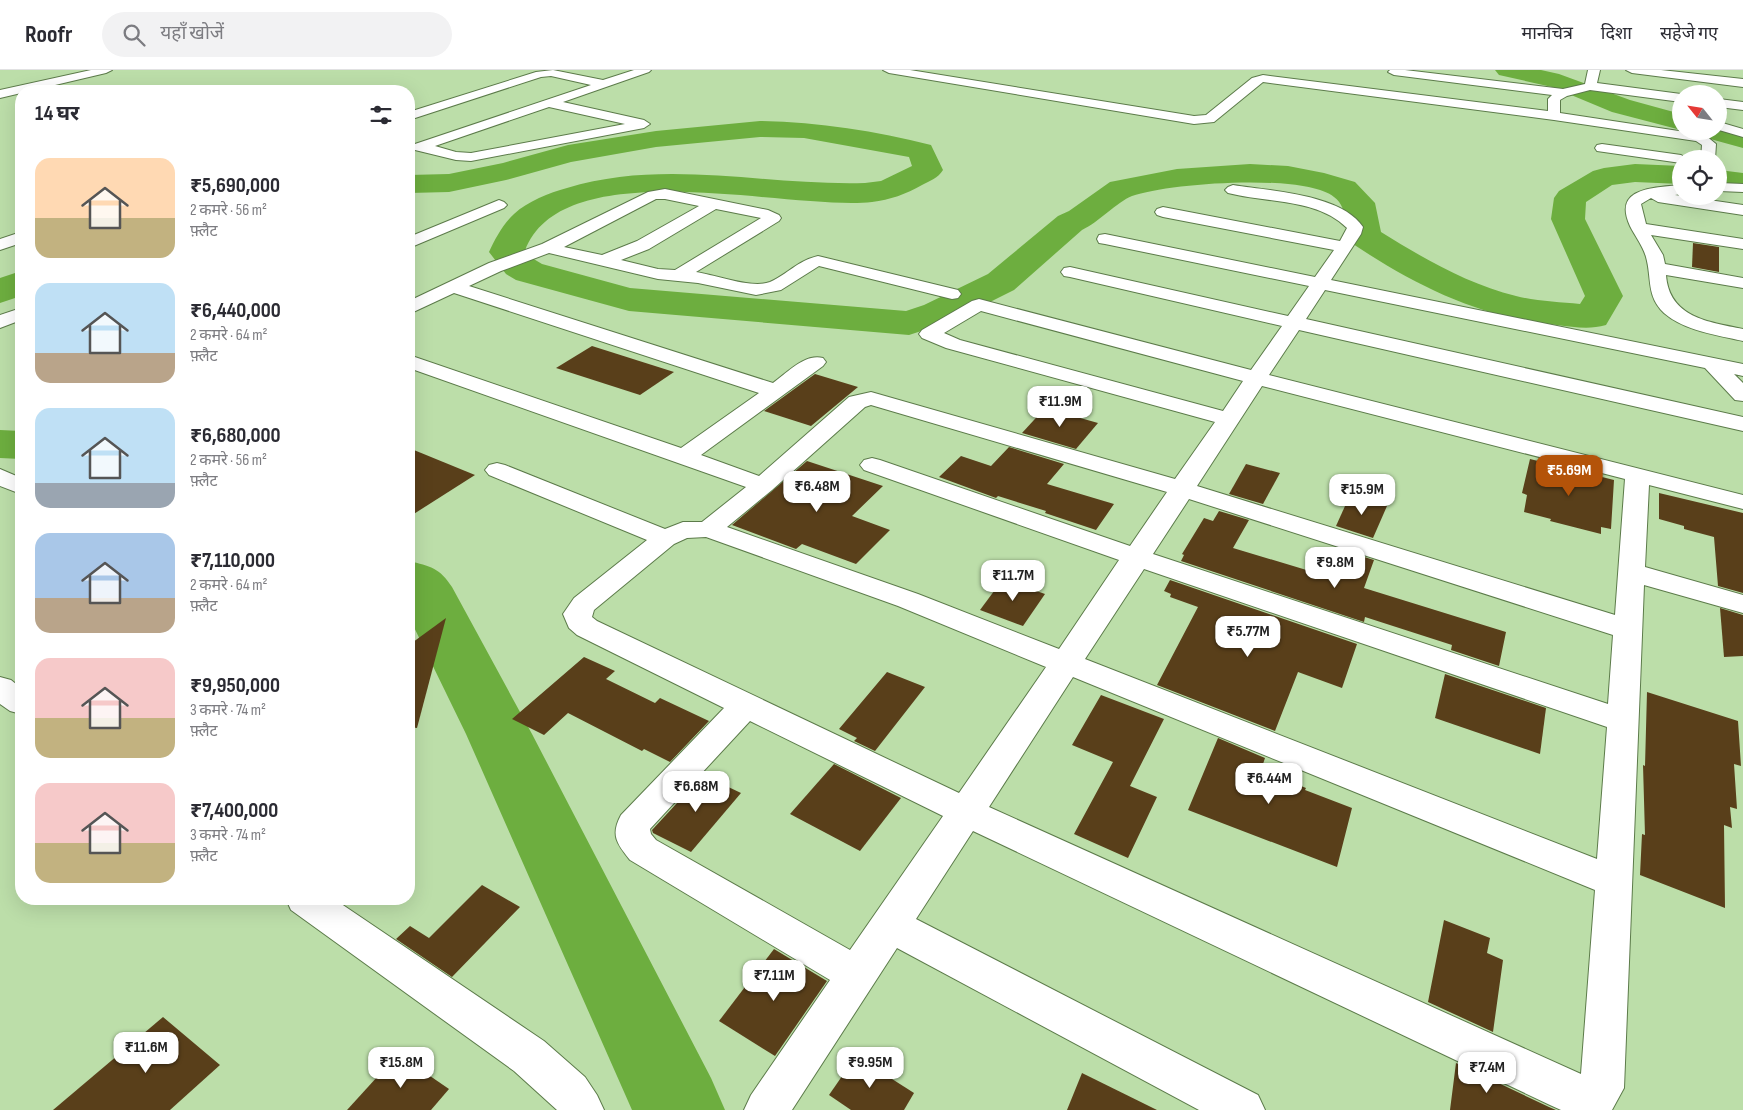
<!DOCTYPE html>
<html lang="hi">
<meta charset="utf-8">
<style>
:root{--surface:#fff;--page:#f2f2f3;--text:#2b2b33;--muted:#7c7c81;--line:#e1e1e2;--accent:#b45309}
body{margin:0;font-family:"Sofia Sans Condensed","Noto Sans Devanagari",sans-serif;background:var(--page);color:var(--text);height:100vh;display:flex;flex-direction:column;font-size:19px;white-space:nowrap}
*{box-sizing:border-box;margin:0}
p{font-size:16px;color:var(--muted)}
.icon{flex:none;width:28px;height:28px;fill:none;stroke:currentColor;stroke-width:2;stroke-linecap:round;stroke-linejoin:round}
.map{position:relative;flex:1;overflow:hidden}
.details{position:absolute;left:15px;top:15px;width:400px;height:820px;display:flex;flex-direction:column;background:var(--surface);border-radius:20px;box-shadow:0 5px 20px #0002}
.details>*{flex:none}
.needle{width:32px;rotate:300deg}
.buttons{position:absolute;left:1672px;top:15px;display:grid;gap:10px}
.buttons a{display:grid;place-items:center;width:55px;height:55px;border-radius:50%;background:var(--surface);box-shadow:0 5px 20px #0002;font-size:25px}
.price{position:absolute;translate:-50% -42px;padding:0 11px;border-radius:10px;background:#fff;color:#222;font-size:16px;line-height:32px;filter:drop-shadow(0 1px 2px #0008)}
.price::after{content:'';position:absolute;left:50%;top:30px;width:15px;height:11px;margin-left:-8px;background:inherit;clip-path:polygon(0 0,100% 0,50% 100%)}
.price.on{background:var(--accent);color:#fff}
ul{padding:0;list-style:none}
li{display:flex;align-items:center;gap:15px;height:125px;padding:0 20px}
li span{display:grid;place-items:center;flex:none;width:140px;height:100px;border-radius:15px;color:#555}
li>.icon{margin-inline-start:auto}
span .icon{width:60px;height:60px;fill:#fffc;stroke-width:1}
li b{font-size:21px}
h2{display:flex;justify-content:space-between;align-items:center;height:60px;padding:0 20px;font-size:21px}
header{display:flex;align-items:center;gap:30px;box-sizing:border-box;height:70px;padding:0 25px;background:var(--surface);border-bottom:1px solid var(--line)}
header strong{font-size:24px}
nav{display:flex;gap:28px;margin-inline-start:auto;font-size:18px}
.search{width:350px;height:45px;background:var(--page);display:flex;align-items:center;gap:12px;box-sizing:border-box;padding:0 18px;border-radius:28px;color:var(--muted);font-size:19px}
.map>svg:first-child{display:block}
</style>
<header>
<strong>Roofr</strong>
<div class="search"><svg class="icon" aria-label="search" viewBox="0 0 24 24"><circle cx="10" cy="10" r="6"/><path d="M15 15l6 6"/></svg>यहाँ खोजें</div>
<nav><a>मानचित्र</a><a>दिशा</a><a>सहेजे गए</a></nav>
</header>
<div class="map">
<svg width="1743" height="1040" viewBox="0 0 1743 1040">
<rect width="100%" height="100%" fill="#bcdea9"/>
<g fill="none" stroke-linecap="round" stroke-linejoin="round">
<!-- river -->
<g fill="#6dae3f" fill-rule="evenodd">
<polygon points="1495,0 1541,0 1559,4 1630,30 1681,44 1681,60 1612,42 1552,17 1499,5"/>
<path d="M 760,51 C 818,52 875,61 931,75 L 943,100 C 938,108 930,111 922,115 C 906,124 890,130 872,132 C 790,141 562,80 525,181 L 532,188 L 542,194 L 630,218 L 906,241 L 924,235 L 988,204 L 1058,146 L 1069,141 L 1110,112 L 1177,99 L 1250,94 L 1288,96 L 1324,103 L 1355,112 L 1375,133 L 1381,162 C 1423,188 1467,214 1516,226 C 1536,231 1559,232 1580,234 L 1585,226 L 1551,149 L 1554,128 L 1559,121 L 1593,101 L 1604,98 L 1635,94 L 1681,96 L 1681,114 L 1635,112 L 1612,115 L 1586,132 L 1585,149 L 1623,226 L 1606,255 C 1589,260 1574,257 1557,255 C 1481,248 1416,216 1353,174 C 1342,159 1350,139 1334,127 C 1304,103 1168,113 1132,126 C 1117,132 1099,152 1082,160 L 1014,220 L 952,251 L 909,265 L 629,241 L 516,210 L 506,204 L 489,182 C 495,169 503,154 514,144 C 528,131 549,123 567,118 C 665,88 765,116 865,113 L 881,111 L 912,96 L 909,87 L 804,68 L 760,67 L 656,77 L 571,92 L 506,110 L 449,122 L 409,123 L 409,105 L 449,104 L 503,93 L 568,75 L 656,61 Z"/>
<polygon points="1719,54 1743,61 1743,78 1703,67 1699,61 1719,61"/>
<polygon points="1719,100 1743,103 1743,121 1719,118"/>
<polygon points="21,201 21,226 0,233 0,208"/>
<polygon points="0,360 21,361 21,389 0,388"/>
<path d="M 409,491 C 430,496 440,498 452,517 L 532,664 L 711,1008 L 725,1040 L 632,1040 L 466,664 L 409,547 Z"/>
</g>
</g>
<!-- building -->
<g fill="#593f1a">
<polygon points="1693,173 1719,177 1719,202 1692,197"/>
<polygon points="592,276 674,302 640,325 556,298"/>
<polygon points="815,304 858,317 811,356 764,341"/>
<polygon points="1045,338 1098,353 1076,379 1022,363"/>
<polygon points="1009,377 1064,394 1047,414 1114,434 1096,460 1045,443 1046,441 998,426 996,428 939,407 961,386 991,396"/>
<polygon points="409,378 475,405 409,447"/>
<polygon points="1530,389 1614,410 1611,459 1601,457 1601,464 1550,451 1551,449 1524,442 1527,425 1522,423"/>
<polygon points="807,391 883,416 852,446 890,460 856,494 802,474 796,479 732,455"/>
<polygon points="1246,394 1280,403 1263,434 1229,424"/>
<polygon points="1659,423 1743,443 1743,523 1718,516 1714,467 1684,459 1684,456 1659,449"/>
<polygon points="1350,425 1387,436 1373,468 1336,456"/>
<polygon points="1219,441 1249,450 1233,478 1323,505 1335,478 1374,490 1364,518 1506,562 1499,596 1451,580 1452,575 1365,547 1364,552 1181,491 1184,485 1182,484 1204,448 1213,451"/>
<polygon points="1003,509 1045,524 1023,556 980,540"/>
<polygon points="1170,510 1357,574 1342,618 1298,602 1275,661 1157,615 1198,537 1170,527 1171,524 1164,521"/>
<polygon points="1720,538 1743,545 1743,586 1724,587"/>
<polygon points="446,548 417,658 409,657 409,575"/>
<polygon points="584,587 615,601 606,609 655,633 660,628 709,651 670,692 644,679 642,681 568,643 544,665 512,649"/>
<polygon points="887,602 925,617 875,681 854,671 857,668 839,659"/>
<polygon points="1445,604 1546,638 1540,684 1435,648"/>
<polygon points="1647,622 1738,651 1741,696 1734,694 1737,739 1730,737 1732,758 1724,755 1725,838 1640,805 1642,764 1645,765 1643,695 1645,696"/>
<polygon points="1101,625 1164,649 1130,716 1157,727 1128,788 1074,764 1113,692 1072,675"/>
<polygon points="1218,668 1265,688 1261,700 1306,718 1305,720 1352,738 1337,797 1188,740"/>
<polygon points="834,694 901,728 860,781 790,744"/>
<polygon points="703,705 741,723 691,782 653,763 652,760"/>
<polygon points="482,815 520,837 452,907 396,869 410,856 429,868"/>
<polygon points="1444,850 1490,868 1487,883 1503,890 1493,962 1428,932"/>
<polygon points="774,879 827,911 775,986 719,951"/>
<polygon points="163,947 220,995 170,1040 53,1040"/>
<polygon points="398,984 449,1019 431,1040 347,1040"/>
<polygon points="856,986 914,1023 904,1040 851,1040 829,1025"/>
<polygon points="1456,993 1549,1037 1556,1040 1450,1040"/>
<polygon points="1082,1003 1157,1040 1067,1040"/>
</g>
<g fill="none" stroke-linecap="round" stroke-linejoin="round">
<defs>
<g id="minor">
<polygon points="91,0 112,0 106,3 0,28 0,20"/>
<path d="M 553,0 L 603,10 L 634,0 L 651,0 L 649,2 L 563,32 L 644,50 L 650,54 L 644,58 L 471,91 L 456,90 L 415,80 L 413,77 L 415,74 L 591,15 L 551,6 L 541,7 L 409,50 L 409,42 L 536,2 ZM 549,37 L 625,54 L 471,83 L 456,82 L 435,76 Z"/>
<polygon points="883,0 910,0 1194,46 1206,45 1252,8 1263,5 1548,41 1548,29 1552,25 1394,5 1388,2 1390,0 1405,0 1563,19 1585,14 1588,0 1600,0 1597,13 1681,24 1681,32 1590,20 1567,26 1560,30 1560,43 1705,65 1716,74 1715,89 1701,89 1702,75 1696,71 1554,50 1263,12 1214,52 1194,54 889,3"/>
<polygon points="1626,0 1661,0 1743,9 1743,17 1632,3"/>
<polygon points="1719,29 1743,32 1743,40 1719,37"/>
<polygon points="1719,52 1743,59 1743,67 1719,60"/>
<polygon points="1602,74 1681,85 1688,89 1681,89 1681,93 1597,81 1595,78 1597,75"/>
<polygon points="1719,113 1743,114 1743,122 1719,121"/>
<path d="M 1233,115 C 1270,121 1341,124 1363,157 L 1361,164 L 1331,210 L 1743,294 L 1743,306 L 1734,304 L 1743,313 L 1743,331 L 1735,330 L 1705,298 L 1325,220 L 1306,249 L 1743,347 L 1743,361 L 1299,260 L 1269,305 L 1743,425 L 1743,439 L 1649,415 L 1645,497 L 1743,525 L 1743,543 L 1644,515 L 1624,1018 L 1612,1040 L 1561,1040 L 1550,1035 L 973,761 L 916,849 L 1258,1025 L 1265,1040 L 1199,1040 L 897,878 L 792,1040 L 744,1040 L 751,1025 L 830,910 L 630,790 C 617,774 610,765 621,745 L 724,638 L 577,565 L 569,558 L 563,544 L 574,528 L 647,470 L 489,405 L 485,400 L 489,395 L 497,393 L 505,395 L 665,459 L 683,452 L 702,452 L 746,417 L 409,298 L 409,285 L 681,378 L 759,323 L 454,223 L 409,244 L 409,231 L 489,193 L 542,174 L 648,122 L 665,119 L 768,140 L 779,145 L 781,148 L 779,151 L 696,202 C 716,205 752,219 770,212 C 788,204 797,191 818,186 L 958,220 L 961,224 L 958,228 L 952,229 L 819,196 L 781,220 L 756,225 L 698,213 L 658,209 L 549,183 L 501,201 L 469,216 L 773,313 C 787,303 805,283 823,288 L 826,292 L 823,296 L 701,385 L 759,406 L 849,327 L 871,322 L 1175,409 L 1215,352 L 946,278 L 922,268 L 919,264 L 922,260 L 972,231 L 979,229 L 1251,300 L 1282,256 L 1070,207 L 1064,206 L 1061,202 L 1064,198 L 1070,197 L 1288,246 L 1309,216 L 1105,174 L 1099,173 L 1097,169 L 1099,165 L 1105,164 L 1315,207 L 1334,180 L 1163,147 L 1157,145 L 1155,142 L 1157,139 L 1163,137 L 1340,171 L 1347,158 C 1317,128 1266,133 1228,123 L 1225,120 L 1228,117 ZM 656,129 L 665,129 L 699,136 L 637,171 L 602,185 L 564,177 ZM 716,139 L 761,148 L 675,200 L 658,199 L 621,190 L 649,179 ZM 981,241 L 1243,311 L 1223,341 L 960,270 L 944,263 ZM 1262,316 L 1625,409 L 1615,545 L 1197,416 ZM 871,335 L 1167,422 L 1130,476 L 880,390 L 872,388 L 864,390 L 860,395 L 864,400 L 1119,490 L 1059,579 L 918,524 L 727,457 L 772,420 L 865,337 ZM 1189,429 L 1613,565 L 1608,634 L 1153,484 ZM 706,467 L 898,536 L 1046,597 L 959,723 L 597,551 L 592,547 L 594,540 L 674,474 L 687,468 ZM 1144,499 L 1607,657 L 1597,789 L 1085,589 ZM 1073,607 L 1595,820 L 1581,1004 L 989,737 ZM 750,651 L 943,746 L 850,880 L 656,770 L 651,764 L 650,759 Z"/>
<path d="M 1681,115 L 1681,124 L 1675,125 L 1743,135 L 1743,145 L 1658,132 L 1651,128 L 1641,134 L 1646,154 L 1743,169 L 1743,179 L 1651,165 L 1663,185 L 1665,194 L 1743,208 L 1743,218 L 1666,205 C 1669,247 1708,252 1743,259 L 1743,271 C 1717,265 1685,261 1664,243 C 1646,226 1652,208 1646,187 C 1643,176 1635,166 1630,156 C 1612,117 1654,118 1681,115 Z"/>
<polygon points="499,130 504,132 507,135 504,138 409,178 409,167"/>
<polygon points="21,162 21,173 0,180 0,169"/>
<polygon points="21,238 21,250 0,258 0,245"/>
<polygon points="0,399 21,408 21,424 0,416"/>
<polygon points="0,607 11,610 21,618 21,644 10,641 0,634"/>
<polygon points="286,829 334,829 544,971 585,1007 597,1025 604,1040 557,1040 514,1001 291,840"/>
</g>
</defs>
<!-- minor casing -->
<use href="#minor" stroke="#5c7b4a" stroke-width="2"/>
<!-- minor -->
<use href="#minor" fill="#fff" fill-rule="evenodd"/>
</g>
</svg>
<div class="buttons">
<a><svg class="needle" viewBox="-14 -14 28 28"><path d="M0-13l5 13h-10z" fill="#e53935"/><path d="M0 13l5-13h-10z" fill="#7c7c81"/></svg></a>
<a><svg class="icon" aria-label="locate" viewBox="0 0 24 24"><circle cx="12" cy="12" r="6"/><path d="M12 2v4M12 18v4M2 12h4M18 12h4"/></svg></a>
</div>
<b class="price" style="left:1060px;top:358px">₹11.9M</b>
<b class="price on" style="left:1569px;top:427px">₹5.69M</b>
<b class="price" style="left:817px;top:443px">₹6.48M</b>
<b class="price" style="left:1362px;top:446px">₹15.9M</b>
<b class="price" style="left:1335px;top:519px">₹9.8M</b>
<b class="price" style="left:1013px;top:532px">₹11.7M</b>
<b class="price" style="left:1248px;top:588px">₹5.77M</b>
<b class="price" style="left:1269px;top:735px">₹6.44M</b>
<b class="price" style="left:696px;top:743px">₹6.68M</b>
<b class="price" style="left:774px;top:932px">₹7.11M</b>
<b class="price" style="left:146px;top:1004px">₹11.6M</b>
<b class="price" style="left:401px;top:1019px">₹15.8M</b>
<b class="price" style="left:870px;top:1019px">₹9.95M</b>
<b class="price" style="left:1487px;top:1024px">₹7.4M</b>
<section class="details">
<h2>14 घर<svg class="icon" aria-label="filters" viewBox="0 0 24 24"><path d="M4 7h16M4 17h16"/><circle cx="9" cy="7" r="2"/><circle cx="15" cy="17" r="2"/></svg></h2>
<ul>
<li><span style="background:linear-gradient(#ffd9b3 60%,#c2b280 0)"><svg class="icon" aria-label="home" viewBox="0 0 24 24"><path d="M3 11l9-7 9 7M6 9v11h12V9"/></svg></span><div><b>₹5,690,000</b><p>2 कमरे · 56 m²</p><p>फ़्लैट</p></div></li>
<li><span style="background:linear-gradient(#bfe0f5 70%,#b9a48a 0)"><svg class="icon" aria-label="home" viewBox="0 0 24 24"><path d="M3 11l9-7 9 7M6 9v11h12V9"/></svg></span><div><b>₹6,440,000</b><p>2 कमरे · 64 m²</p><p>फ़्लैट</p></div></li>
<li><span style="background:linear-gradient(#bfe0f5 75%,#9aa5b1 0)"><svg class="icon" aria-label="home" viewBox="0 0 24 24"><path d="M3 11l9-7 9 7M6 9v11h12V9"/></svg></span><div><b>₹6,680,000</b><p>2 कमरे · 56 m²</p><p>फ़्लैट</p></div></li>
<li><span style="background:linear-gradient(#a9c7e8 65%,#b9a48a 0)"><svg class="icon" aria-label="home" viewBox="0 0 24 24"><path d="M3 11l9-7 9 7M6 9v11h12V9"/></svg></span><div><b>₹7,110,000</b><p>2 कमरे · 64 m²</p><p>फ़्लैट</p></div></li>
<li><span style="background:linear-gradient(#f6c9c9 60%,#c2b280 0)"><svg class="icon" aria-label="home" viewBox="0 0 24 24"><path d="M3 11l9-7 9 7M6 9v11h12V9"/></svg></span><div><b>₹9,950,000</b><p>3 कमरे · 74 m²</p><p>फ़्लैट</p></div></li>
<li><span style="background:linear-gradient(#f6c9c9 60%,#c2b280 0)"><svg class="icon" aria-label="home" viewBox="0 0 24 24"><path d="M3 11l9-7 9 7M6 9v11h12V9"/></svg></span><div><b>₹7,400,000</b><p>3 कमरे · 74 m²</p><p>फ़्लैट</p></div></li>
</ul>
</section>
</div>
